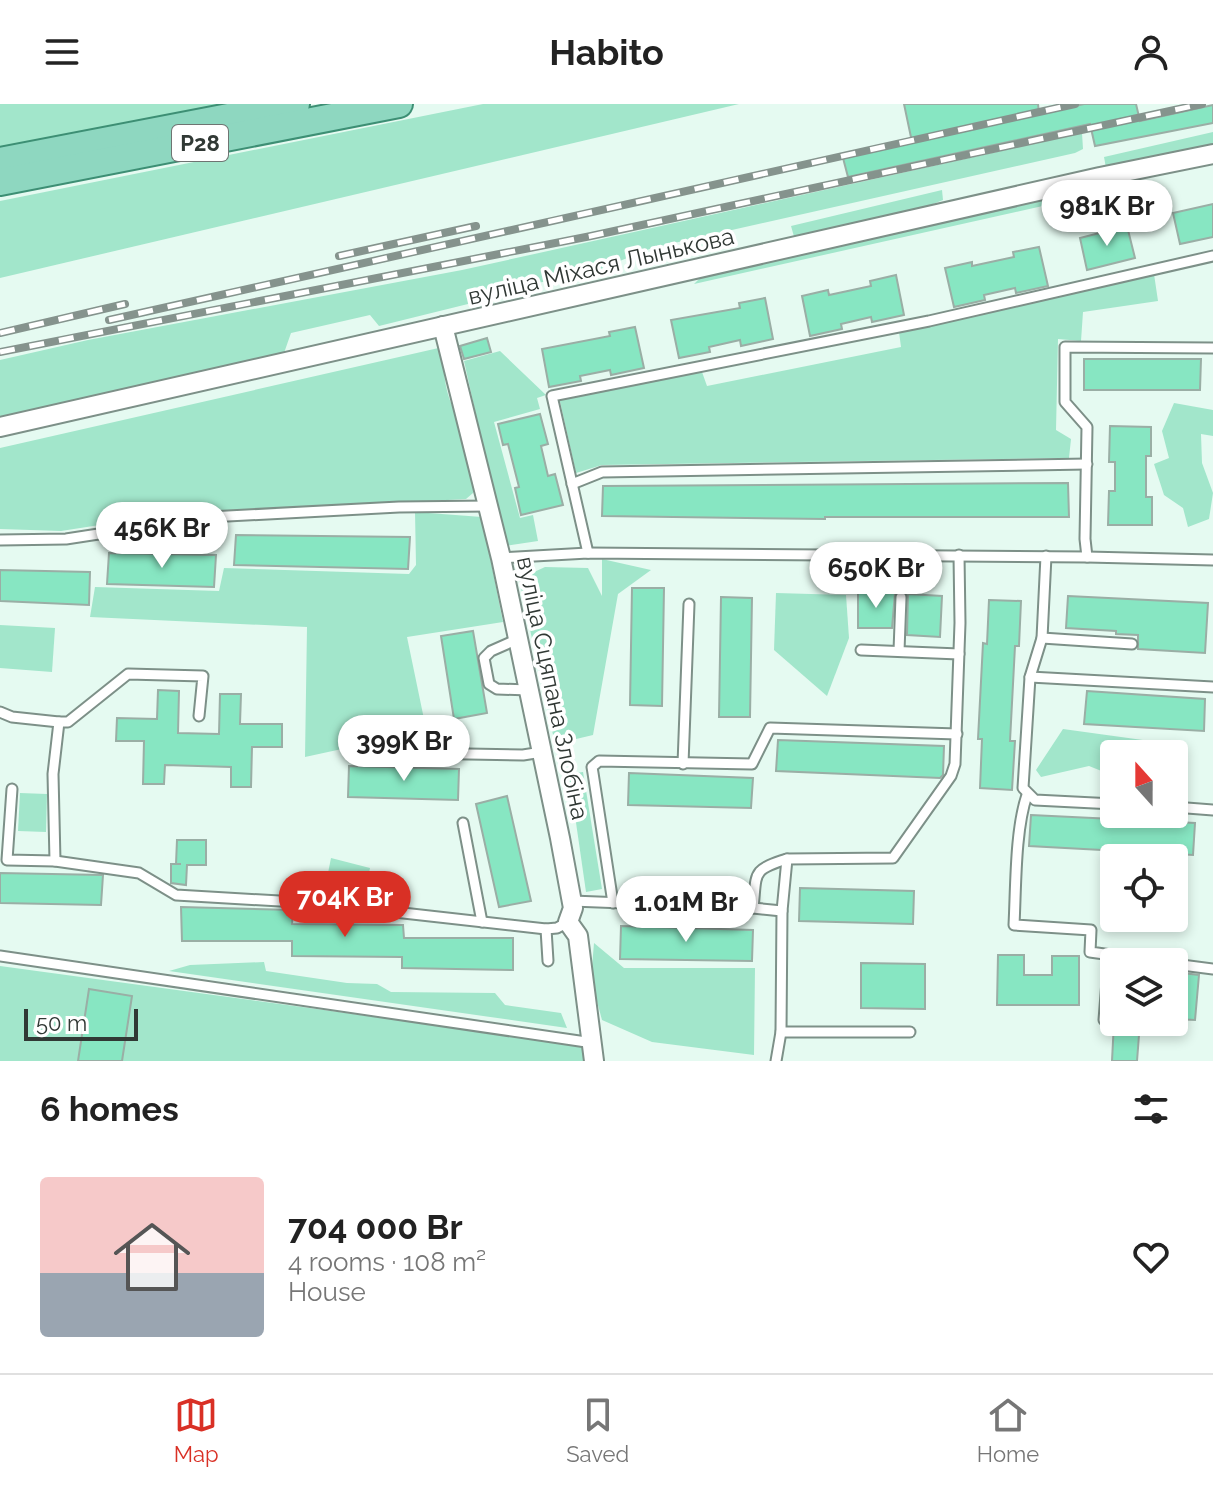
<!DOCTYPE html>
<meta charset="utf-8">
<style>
:root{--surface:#fff;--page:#f2f2f2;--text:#222;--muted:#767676;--line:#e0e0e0;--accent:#d93025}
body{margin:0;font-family:Raleway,sans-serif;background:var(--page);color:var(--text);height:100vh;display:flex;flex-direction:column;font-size:30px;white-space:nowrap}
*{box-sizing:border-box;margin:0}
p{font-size:26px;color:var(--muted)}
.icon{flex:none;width:44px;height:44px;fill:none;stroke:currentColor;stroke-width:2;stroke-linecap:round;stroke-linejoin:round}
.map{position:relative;height:957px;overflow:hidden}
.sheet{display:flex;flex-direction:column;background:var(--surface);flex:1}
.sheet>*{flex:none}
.needle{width:52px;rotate:339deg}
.fabs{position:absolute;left:1100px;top:636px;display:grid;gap:16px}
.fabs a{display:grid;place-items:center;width:88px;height:88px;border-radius:8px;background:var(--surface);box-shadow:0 4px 12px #0003;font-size:40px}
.scale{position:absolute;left:24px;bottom:20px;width:114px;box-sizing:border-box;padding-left:8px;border:4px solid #313935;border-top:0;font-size:22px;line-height:28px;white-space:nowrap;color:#313935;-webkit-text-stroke:6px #fff;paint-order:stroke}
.price{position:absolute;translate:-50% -68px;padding:0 18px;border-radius:28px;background:#fff;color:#222;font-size:26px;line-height:52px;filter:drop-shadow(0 2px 4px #0008)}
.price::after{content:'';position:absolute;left:50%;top:48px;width:24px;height:18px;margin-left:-12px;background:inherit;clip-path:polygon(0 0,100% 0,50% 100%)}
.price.current{background:var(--accent);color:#fff}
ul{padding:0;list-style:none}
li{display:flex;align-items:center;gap:24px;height:200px;padding:0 40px}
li+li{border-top:2px solid var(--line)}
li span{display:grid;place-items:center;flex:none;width:224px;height:160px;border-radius:8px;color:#555}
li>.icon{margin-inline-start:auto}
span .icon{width:96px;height:96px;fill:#fffc;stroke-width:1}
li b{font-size:34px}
h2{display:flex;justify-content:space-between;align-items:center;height:96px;padding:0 40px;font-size:34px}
header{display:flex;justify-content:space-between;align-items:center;height:104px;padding:0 40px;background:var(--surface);font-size:36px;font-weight:700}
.tabs{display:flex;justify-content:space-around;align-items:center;height:112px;border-top:2px solid var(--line);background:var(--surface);font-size:22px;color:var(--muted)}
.tabs a{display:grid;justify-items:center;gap:4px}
.tabs .current{color:var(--accent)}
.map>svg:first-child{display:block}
</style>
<header><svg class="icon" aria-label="menu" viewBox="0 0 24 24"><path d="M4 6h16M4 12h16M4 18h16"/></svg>Habito<svg class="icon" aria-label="person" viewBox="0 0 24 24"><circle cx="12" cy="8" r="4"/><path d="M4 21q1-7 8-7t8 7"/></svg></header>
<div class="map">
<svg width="1213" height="957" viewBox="0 0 1213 957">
<rect width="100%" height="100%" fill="#e5faf1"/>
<!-- green -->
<g fill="#a2e6cb">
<polygon points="0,0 251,0 0,49"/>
<polygon points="483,0 739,0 0,174 0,97"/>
<polygon points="1213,28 1213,40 1106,64 1104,53"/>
<polygon points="1082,29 1083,45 1075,49 652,144 585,171 501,185 472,199 379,222 370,211 291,229 284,249 0,315 0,256 88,236 462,166"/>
<polygon points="1095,85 1096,90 694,180 699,175 716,169"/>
<polygon points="942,86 943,96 911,109 795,136 791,122"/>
<polygon points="1154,170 1158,197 1083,208 1081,237 1058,235 1056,326 1071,335 1069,354 602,361 576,369 559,293 702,268 707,282 901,243 899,228"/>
<path d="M 443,243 C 443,268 445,295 460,315 L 475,382 L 473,389 L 466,395 L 164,411 L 61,427 L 0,425 L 0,344 Z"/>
<polygon points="500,247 546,291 537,294 540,305 494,318 520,414 533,411 538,437 505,442 464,257"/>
<polygon points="1174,299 1213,306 1213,332 1201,330 1202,359 1213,389 1209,415 1188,423 1183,404 1164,391 1154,360 1169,354 1162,327"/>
<polygon points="415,408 482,413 503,518 407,533 430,644 351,643 305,653 307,523 90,513 95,483 219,487 224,464 409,470 416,461"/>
<polygon points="602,455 651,466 618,490 593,631 555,640 519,475 545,463 588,464 602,492"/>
<polygon points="776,489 846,491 849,534 827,592 774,546"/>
<polygon points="0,521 55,524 52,568 0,564"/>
<polygon points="1063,625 1150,637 1148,650 1114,650 1114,672 1089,662 1041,673 1036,666"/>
<polygon points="583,668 602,785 586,788 569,670"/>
<polygon points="20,689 47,690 46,728 18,727"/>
<polygon points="331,754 370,764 365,789 325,784"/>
<polygon points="594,839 624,864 755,864 754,951 652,938 602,916 591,875"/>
<polygon points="264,858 266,867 347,879 377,880 391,888 495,889 505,901 561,909 567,924 169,867 190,861"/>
<polygon points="0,862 589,942 591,957 0,957"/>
</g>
<!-- building -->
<g fill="#87e6c2" stroke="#9aaea5" stroke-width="2">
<polygon points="904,0 1038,0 1039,10 1084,0 1136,0 1140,17 1213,1 1213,19 1095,42 1090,20 848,73 843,54 912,38"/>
<polygon points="1213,100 1213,133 1180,140 1173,109"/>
<polygon points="1127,122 1135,154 1087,166 1080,134"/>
<polygon points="1039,143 1048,182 1016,189 1015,184 984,191 985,196 954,203 945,164 972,158 972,162 1014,153 1013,148"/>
<polygon points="896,171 904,211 872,218 871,213 841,220 842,225 810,232 802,192 828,186 829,191 871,182 870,177"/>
<polygon points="765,194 773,235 741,242 740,236 709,243 710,248 679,254 671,216 740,204 739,199"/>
<polygon points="635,223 644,264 611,271 610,266 580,272 581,277 549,283 542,245 610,232 609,228"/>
<polygon points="487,234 491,248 464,255 460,242"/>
<polygon points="1084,255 1201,255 1200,286 1084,286"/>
<polygon points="540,310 548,340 541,342 548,372 555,370 563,401 521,411 515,384 519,383 508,340 503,341 498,320"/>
<polygon points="1110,322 1151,323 1151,352 1146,352 1146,393 1152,393 1152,421 1108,421 1109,387 1115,387 1115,358 1109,358"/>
<polygon points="1068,379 1069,413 825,413 825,415 602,412 603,382"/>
<polygon points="236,431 410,433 408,465 234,461"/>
<polygon points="109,449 216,451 214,483 107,480"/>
<polygon points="0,466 90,468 89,501 0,497"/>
<polygon points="632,484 664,484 662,602 630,601"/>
<polygon points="858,488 895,489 892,524 858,524"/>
<polygon points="908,490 942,492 940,533 907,531"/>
<polygon points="1068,492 1208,499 1205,549 1138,545 1138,531 1116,530 1116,527 1066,524"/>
<polygon points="721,493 752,494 750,613 719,613"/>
<polygon points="989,496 1021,497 1019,542 1015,542 1010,637 1015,637 1012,686 980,684 982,635 978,635 983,539 987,540"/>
<polygon points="473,527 487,609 454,615 441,532"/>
<polygon points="158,586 179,587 178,629 219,630 220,590 241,590 240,620 282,620 282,643 252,643 251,683 231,683 231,663 165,661 164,680 143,680 144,637 116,637 117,614 157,615"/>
<polygon points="1087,587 1205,595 1204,627 1084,620"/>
<polygon points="778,636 944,642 943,671 940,674 776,667"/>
<polygon points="349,662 459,665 458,696 348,693"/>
<polygon points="629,669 753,674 751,704 628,701"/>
<polygon points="507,692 531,797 499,803 476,700"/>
<polygon points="1031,711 1195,719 1193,751 1029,742"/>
<polygon points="177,736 206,736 206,761 187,761 186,781 171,779 171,760 181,760 176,760"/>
<polygon points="0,769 103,771 101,801 0,799"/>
<polygon points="800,784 914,787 913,820 799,817"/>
<polygon points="181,803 293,806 292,820 403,821 404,834 513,834 513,866 402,864 402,853 292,852 292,837 182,837"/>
<polygon points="621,822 753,826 752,857 620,855"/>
<polygon points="998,851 1024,851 1024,871 1052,871 1052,852 1079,852 1079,901 997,901"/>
<polygon points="861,859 925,860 925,905 861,904"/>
<polygon points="1174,868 1199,871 1195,916 1174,915"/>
<polygon points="89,885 132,892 122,957 78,957"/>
<polygon points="1114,918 1140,918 1137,957 1112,957"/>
</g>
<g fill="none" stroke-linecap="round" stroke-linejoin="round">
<defs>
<g id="service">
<polyline points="572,380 602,368 1087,360"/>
<polyline points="0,436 66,435 209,413 399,403 489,402"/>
<polyline points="588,449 552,292 929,217 1213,152"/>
<polyline points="1046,452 1042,534 1030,573 1023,684 1035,696 1114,700"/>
<polyline points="1087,453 1213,456"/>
<polyline points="501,454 588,449 1087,453 1085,435 1087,323 1065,298 1065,243 1213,244"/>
<polyline points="1042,534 1132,540"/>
<polyline points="518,535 491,547 484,554 489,580 497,585 529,586"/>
<polyline points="861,546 959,550"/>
<polyline points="899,547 901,493"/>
<polyline points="1030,573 1213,583"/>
<polyline points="0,608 12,613 59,618"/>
<polyline points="357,648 523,651 542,648"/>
<polyline points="683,660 689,500"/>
<polyline points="12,685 7,756 55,757 139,769 176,791 314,799 546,825 557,824 568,818"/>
<path d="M 1027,691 C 1015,726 1016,783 1014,821 L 1091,826 L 1090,848 L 1162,858"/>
<polyline points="1174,703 1213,706"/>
<polyline points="463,719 482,818"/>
<polyline points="55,757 53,670 59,618 68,618 128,570 203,572 199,612"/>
<polyline points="572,797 753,804 782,807"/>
<polyline points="613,799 593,669 592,663 599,657 752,660 770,624 957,630"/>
<path d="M 753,804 C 757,769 751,766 787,755"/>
<polyline points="546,825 548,857"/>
<polyline points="0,852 593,939"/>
<polyline points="1174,860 1213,865"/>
<polyline points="1104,916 1109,851"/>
<polyline points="781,928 910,928"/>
<polyline points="776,957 781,928 782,807 787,755 893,754 951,672 955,660 960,519 959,451"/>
</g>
<g id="minor">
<polyline points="443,222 501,454 560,734 573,804 568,818 578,832 594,957"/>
<polyline points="0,323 1100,73 1213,50"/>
</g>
<g id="primary">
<polyline points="0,57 296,0"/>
<polyline points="0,78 399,0"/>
</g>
</defs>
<!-- service casing -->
<use href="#service" stroke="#7d9088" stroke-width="13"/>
<!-- minor casing -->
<use href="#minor" stroke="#7d9088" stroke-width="22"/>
<!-- primary casing -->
<use href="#primary" stroke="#3d8f74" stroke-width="30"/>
<!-- service -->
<use href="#service" stroke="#fff" stroke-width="9"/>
<!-- minor -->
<use href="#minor" stroke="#fff" stroke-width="18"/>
<!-- primary -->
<use href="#primary" stroke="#8ed7c0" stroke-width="26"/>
<defs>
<g id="rail">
<polyline points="339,152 476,122"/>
<polyline points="109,216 1075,0"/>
<polyline points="0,229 125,200"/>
<polyline points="0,248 591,132 1202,0"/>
</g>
</defs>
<!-- rail casing -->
<use href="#rail" stroke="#85938d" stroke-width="8"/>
<!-- rail -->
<use href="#rail" stroke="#fff" stroke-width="5" stroke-dasharray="15" stroke-linecap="butt"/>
</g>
<g text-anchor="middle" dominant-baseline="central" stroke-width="7" stroke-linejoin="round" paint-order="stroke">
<!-- shield labels -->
<rect fill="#fff" stroke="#6f7472" stroke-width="2" x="172" y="21" width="56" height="36" rx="6"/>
<g font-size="22" font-weight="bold" fill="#313935">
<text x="200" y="39">Р28</text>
</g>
<!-- street labels -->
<g font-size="24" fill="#313935" stroke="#fff">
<text transform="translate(601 162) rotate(-13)">вуліца Міхася Лынькова</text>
<text transform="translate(553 584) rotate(78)">вуліца Сцяпана Злобіна</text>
</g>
</g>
</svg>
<div class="fabs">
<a><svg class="needle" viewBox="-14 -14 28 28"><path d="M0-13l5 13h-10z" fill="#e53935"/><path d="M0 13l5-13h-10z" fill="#767676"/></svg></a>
<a><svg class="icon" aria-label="locate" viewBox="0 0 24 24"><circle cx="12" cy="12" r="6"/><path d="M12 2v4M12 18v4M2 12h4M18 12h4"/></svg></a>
<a><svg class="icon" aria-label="layers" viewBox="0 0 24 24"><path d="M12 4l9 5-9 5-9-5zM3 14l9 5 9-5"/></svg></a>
</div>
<div class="scale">50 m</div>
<b class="price" style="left:1107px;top:144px">981K Br</b>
<b class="price" style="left:162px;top:466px">456K Br</b>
<b class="price" style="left:876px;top:506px">650K Br</b>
<b class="price" style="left:404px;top:679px">399K Br</b>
<b class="price current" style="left:345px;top:835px">704K Br</b>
<b class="price" style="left:686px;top:840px">1.01M Br</b>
</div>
<section class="sheet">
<h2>6 homes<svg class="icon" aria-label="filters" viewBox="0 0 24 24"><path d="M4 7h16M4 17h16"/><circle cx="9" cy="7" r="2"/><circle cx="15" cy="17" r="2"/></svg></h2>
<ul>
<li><span style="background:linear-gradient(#f6c9c9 60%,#9aa5b1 0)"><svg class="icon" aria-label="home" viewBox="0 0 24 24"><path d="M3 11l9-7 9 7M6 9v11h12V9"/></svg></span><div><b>704 000 Br</b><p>4 rooms · 108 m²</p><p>House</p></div><svg class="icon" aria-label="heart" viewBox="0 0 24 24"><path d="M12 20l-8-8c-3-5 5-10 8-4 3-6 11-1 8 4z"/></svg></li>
</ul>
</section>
<nav class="tabs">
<a class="current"><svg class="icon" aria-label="map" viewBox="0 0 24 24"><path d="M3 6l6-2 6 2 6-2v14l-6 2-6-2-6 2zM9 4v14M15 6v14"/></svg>Map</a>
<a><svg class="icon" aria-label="saved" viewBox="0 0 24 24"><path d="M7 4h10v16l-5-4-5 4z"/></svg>Saved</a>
<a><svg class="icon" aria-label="home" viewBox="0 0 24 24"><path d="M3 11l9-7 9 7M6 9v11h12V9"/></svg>Home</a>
</nav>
